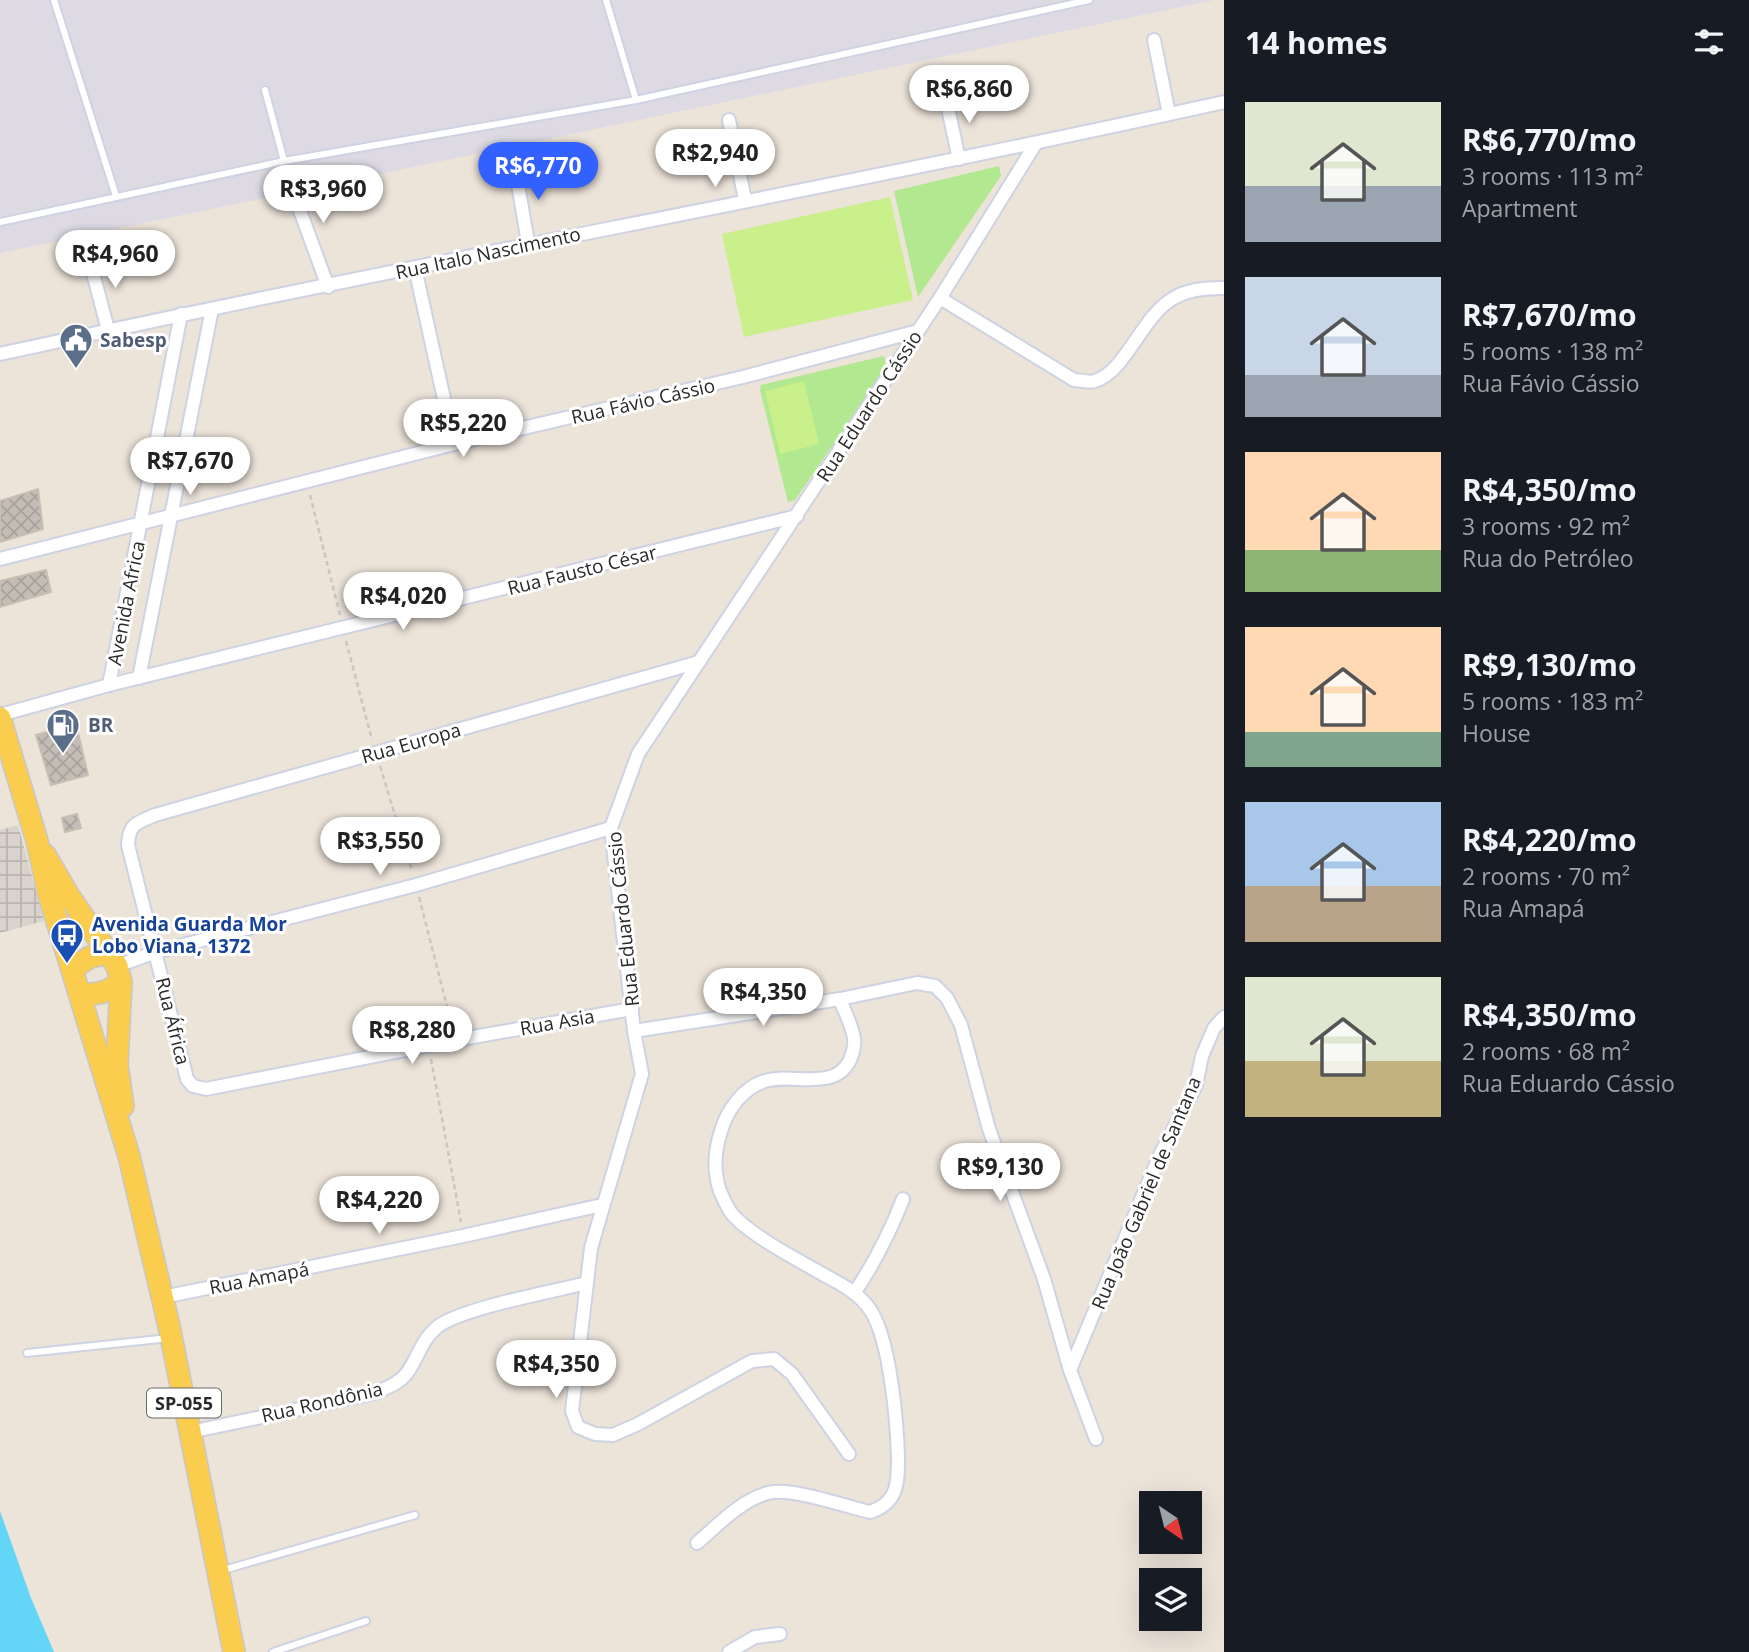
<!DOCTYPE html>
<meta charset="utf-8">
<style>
:root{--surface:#171b24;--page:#20242c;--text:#f1f3f6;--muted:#9ea1a6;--accent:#3361ff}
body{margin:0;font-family:"Open Sans",sans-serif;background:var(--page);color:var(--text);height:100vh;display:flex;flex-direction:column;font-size:26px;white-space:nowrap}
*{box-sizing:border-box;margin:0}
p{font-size:23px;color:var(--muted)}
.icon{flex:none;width:38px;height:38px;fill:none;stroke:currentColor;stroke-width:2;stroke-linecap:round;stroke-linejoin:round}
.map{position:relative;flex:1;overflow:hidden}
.panel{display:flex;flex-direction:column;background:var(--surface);width:525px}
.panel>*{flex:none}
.needle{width:46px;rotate:145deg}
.fabs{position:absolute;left:1139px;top:1491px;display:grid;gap:14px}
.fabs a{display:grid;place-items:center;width:63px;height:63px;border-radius:0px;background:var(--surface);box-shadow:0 7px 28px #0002;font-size:35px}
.price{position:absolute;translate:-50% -60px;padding:0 16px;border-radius:24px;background:#fff;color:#222;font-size:23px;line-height:46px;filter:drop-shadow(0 2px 4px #0008)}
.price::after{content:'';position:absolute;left:50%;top:42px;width:21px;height:16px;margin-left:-10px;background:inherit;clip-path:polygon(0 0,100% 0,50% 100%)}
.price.active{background:var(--accent);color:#fff}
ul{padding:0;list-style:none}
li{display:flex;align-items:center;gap:21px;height:175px;padding:0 21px}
li span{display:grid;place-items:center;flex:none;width:196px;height:140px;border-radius:0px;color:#555}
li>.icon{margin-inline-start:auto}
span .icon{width:84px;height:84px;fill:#fffc;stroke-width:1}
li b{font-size:30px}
h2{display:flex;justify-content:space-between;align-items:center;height:84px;padding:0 21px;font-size:30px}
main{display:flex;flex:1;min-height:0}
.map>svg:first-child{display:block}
</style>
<main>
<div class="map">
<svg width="1224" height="1652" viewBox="0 0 1224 1652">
<defs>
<pattern id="plaza-grid" width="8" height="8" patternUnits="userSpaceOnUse" patternTransform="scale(1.75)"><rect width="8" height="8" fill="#d8d3cc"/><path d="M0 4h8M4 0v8" fill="none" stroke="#b9b5af"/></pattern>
<pattern id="building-cross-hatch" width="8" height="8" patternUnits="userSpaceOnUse" patternTransform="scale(1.75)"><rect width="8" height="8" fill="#c4bdb6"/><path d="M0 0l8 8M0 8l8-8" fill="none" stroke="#a8a29c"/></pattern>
</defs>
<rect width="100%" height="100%" fill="#ece3d9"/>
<!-- industrial -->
<polygon fill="#dddae4" points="0,0 1214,0 0,253"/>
<!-- green -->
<g fill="#b1e890">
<polygon points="999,166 1001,176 918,297 894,191"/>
<polygon points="884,356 886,368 795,500 788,502 760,390 761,385"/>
</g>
<!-- pitch -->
<g fill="#c9f08b">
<polygon points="890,197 913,300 744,337 722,234"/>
<polygon points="804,381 819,444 780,454 765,391"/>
</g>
<!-- plaza -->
<polygon fill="url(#plaza-grid)" points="18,825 44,921 0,933 0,830"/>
<!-- water -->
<polygon fill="#63d6f8" points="0,1511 31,1598 54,1652 0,1652"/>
<!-- building -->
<g fill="url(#building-cross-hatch)" stroke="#c8bfb3" stroke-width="2">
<polygon points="38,489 43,529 0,542 0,501"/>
<polygon points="46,570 51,592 0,607 0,581"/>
<polygon points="76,724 88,775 51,785 36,735"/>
<polygon points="77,814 81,828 65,832 62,818"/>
</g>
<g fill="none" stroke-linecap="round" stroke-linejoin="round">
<defs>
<g id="lane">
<polyline points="54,0 116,196"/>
<polyline points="606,0 636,100"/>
<polyline points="265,90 284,161"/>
<polyline points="0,222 284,161 636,100 1089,0"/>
<polyline points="27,1353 169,1338"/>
<polyline points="220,1571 415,1515"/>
<polyline points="273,1652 366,1621"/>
</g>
<g id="street">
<polyline points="1154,40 1169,114"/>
<polyline points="946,99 959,159"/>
<polyline points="729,120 745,200"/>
<polyline points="515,167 528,243"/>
<polyline points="287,175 328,287"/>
<polyline points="89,258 108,330"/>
<polyline points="415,268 454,444"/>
<path d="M 940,298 L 1074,380 C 1080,380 1089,383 1095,381 C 1126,371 1141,318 1172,299 C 1188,289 1206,288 1224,288"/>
<path d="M 0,354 C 407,264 817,192 1224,102"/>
<polyline points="0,559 454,444 743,377 918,331"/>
<polyline points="139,678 212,309"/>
<polyline points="109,685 181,314"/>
<polyline points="0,715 109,685 797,516"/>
<polyline points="117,966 156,952 416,885 611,828"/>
<path d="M 632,1009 L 456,1040 L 206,1089 L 193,1086 L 187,1079 L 128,845 C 129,823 137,823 155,815 L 699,662"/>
<polyline points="634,1031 840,999 917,983 935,986 947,998 961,1025 989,1129 1044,1279 1070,1370 1096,1439"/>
<path d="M 855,1292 C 875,1262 890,1232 903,1199"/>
<polyline points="163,1297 463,1236 602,1205"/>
<polyline points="1070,1370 1159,1157 1196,1085 1202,1056 1214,1028 1224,1017"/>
<path d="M 190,1432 L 375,1393 C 386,1388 399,1384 407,1373 C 418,1358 421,1341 436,1328 C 457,1309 555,1291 587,1283"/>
<polyline points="849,1454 792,1374 774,1359 752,1361 638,1424 613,1435 595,1434 578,1427 572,1411 591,1248 642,1074 634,1031 611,828 638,754 940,298 1036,143"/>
<path d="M 697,1543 C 718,1525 741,1500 768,1493 C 790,1487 845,1506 870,1512 C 898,1503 898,1483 898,1457 C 897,1421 890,1341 871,1311 C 860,1294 843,1285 826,1276 C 800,1261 751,1236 732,1214 C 728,1209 723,1198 720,1191 C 713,1171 715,1148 722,1128 C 728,1109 743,1089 762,1082 C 790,1071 834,1093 850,1060 C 852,1055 855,1045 854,1039 C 853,1027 844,1011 840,999"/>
<polyline points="729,1652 755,1637 780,1634"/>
</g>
<g id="primary">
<polyline points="0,718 37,841 49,895 129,1156 169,1326 234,1652"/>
<polyline points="45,855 69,896 117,966 121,982 117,1065 123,1106"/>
<polyline points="72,969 90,957 110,953"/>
<path d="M 80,993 C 97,996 107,992 121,982"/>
</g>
</defs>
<!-- lane casing -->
<use href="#lane" stroke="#ced3e3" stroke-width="10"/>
<!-- street casing -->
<use href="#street" stroke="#ced3e3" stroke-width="16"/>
<!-- primary casing -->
<use href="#primary" stroke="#c7c7c7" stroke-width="24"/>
<!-- path -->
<g stroke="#c7c7c7" stroke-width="2.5" stroke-dasharray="5 3.5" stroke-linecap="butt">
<polyline points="310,495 340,615"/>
<polyline points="346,641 372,740"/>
<polyline points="380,766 412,871"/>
<polyline points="419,897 452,1026"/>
<polyline points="431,1059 461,1222"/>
</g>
<!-- lane -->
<use href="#lane" stroke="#fff" stroke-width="6"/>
<!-- street -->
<use href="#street" stroke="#fff" stroke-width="12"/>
<!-- primary -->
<use href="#primary" stroke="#fbcd4f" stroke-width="21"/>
</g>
<!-- icons -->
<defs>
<symbol id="civic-pin" viewBox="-11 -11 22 30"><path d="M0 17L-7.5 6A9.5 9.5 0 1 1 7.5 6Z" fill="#5c6f8a" stroke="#fff"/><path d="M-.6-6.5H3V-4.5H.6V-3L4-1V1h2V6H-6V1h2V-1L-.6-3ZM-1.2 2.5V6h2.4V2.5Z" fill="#fff"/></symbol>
<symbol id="fuel-pin" viewBox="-11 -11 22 30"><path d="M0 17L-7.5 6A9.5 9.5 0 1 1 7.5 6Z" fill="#5c6f8a" stroke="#fff"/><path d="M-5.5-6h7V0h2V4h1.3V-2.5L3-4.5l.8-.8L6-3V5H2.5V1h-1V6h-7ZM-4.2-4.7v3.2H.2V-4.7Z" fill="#fff"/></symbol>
<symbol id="bus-pin" viewBox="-11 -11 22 30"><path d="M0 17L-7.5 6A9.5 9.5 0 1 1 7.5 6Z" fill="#1a4fb4" stroke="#fff"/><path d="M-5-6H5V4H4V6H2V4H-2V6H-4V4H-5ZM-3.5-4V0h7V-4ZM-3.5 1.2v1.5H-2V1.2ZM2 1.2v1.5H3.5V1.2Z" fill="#fff"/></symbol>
</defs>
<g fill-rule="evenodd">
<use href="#civic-pin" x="57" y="321" width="38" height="52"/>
<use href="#fuel-pin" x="44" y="706" width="38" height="52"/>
<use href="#bus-pin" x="48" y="916" width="38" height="52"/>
</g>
<g text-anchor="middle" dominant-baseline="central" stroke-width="6" stroke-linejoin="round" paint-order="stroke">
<!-- shield labels -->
<rect fill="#fff" stroke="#696969" stroke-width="2" x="147" y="1388.5" width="74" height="29" rx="5"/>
<g font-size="18" font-weight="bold" fill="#292929">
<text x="184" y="1403">SP-055</text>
</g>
<!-- street labels -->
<g font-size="19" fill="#292929" stroke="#fff">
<text transform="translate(488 253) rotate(-12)">Rua Italo Nascimento</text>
<text transform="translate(643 401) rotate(-13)">Rua Fávio Cássio</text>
<text transform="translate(869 406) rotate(-57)">Rua Eduardo Cássio</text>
<text transform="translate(582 570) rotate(-14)">Rua Fausto César</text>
<text transform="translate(126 603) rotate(-79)">Avenida Africa</text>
<text transform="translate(411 743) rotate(-16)">Rua Europa</text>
<text transform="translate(623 919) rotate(-96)">Rua Eduardo Cássio</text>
<text transform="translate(173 1021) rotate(76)">Rua África</text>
<text transform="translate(557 1022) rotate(-10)">Rua Asia</text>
<text transform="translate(1146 1193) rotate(-67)">Rua João Gabriel de Santana</text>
<text transform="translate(259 1278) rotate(-11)">Rua Amapá</text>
<text transform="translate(322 1402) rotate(-13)">Rua Rondônia</text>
</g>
<!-- service labels -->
<g font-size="19" font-weight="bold" fill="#4e5e75" stroke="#fff" text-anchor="start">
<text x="100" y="340">Sabesp</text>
<text x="88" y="725">BR</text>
</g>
<!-- transit labels -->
<g font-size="19" font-weight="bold" fill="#164399" stroke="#fff" text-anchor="start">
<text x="92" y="924">Avenida Guarda Mor<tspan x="92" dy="22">Lobo Viana, 1372</tspan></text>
</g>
</g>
</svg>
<div class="fabs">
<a><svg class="needle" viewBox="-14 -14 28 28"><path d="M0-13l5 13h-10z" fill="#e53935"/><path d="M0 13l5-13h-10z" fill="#9ea1a6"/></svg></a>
<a><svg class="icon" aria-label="layers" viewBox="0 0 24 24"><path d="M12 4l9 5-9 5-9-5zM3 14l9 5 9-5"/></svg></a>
</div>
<b class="price" style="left:969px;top:125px">R$6,860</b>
<b class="price" style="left:715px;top:189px">R$2,940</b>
<b class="price active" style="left:538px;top:202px">R$6,770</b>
<b class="price" style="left:323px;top:225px">R$3,960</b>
<b class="price" style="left:115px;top:290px">R$4,960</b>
<b class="price" style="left:463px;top:459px">R$5,220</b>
<b class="price" style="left:190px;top:497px">R$7,670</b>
<b class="price" style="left:403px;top:632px">R$4,020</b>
<b class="price" style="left:380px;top:877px">R$3,550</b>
<b class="price" style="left:763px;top:1028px">R$4,350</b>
<b class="price" style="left:412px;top:1066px">R$8,280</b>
<b class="price" style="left:1000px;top:1203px">R$9,130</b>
<b class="price" style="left:379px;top:1236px">R$4,220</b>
<b class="price" style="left:556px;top:1400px">R$4,350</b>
</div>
<section class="panel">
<h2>14 homes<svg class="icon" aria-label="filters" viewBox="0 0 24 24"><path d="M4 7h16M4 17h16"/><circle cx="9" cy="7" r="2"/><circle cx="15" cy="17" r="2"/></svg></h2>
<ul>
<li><span style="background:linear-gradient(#dfe7d0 60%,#9aa5b1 0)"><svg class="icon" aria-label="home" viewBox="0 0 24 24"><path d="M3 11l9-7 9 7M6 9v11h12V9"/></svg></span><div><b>R$6,770/mo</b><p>3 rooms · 113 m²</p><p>Apartment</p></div></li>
<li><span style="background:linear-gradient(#c9d6e8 70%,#9aa5b1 0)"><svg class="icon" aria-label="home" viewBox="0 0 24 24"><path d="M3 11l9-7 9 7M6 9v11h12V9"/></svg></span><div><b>R$7,670/mo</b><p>5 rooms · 138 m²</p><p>Rua Fávio Cássio</p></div></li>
<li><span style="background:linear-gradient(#ffd9b3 70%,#8fb573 0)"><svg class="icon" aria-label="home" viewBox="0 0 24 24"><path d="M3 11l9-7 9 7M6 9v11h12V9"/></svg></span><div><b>R$4,350/mo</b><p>3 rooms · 92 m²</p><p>Rua do Petróleo</p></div></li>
<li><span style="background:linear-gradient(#ffd9b3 75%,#7fa58c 0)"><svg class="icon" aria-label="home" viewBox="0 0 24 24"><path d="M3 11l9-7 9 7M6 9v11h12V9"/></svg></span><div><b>R$9,130/mo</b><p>5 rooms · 183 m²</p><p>House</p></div></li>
<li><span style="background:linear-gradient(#a9c7e8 60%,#b9a48a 0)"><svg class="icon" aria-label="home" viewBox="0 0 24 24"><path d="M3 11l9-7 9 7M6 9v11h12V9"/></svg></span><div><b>R$4,220/mo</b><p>2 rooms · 70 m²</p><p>Rua Amapá</p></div></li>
<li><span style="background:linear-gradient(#dfe7d0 60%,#c2b280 0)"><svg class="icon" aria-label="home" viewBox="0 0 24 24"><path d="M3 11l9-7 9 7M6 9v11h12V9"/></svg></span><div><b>R$4,350/mo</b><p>2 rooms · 68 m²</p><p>Rua Eduardo Cássio</p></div></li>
</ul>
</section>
</main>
